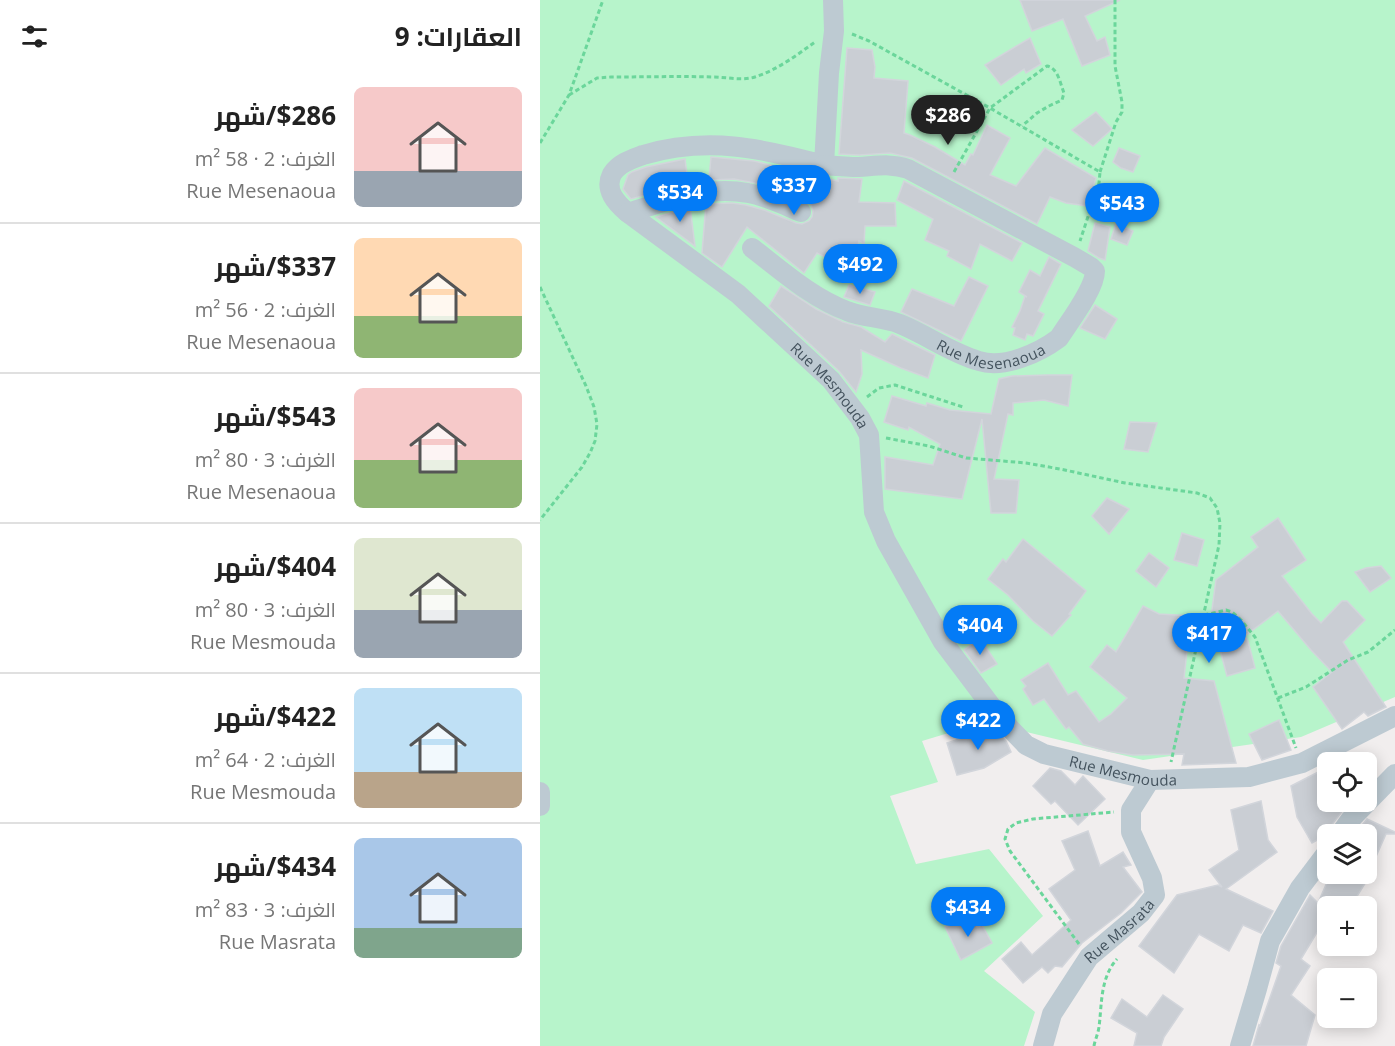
<!DOCTYPE html>
<html lang="ar">
<meta charset="utf-8">
<style>
:root{--surface:#fff;--page:#f6f6f6;--text:#222;--muted:#767676;--line:#e0e0e0;--accent:#037bf6}
body{margin:0;font-family:"Open Sans",Cairo,sans-serif;background:var(--page);color:var(--text);direction:rtl;height:100vh;display:flex;flex-direction:column;font-size:22px;white-space:nowrap}
*{box-sizing:border-box;margin:0}
p{font-size:20px;color:var(--muted)}
.icon{flex:none;width:33px;height:33px;fill:none;stroke:currentColor;stroke-width:2;stroke-linecap:round;stroke-linejoin:round}
.map{position:relative;flex:1;overflow:hidden;direction:ltr}
.side{display:flex;flex-direction:column;background:var(--surface);width:540px}
.side>*{flex:none}
.fabs{position:absolute;left:777px;top:752px;display:grid;gap:12px}
.fabs a{display:grid;place-items:center;width:60px;height:60px;border-radius:9px;background:var(--surface);box-shadow:0 3px 15px #0003;font-size:30px}
.price{position:absolute;translate:-50% -51px;padding:0 14px;border-radius:21px;background:var(--accent);color:#fff;font-size:20px;line-height:39px;filter:drop-shadow(0 2px 3px #0008)}
.price::after{content:'';position:absolute;left:50%;top:36px;width:18px;height:14px;margin-left:-9px;background:inherit;clip-path:polygon(0 0,100% 0,50% 100%)}
.price.current{background:#222;color:#fff}
ul{padding:0;list-style:none}
li{display:flex;align-items:center;gap:18px;height:150px;padding:0 18px}
li+li{border-top:2px solid var(--line)}
li span{display:grid;place-items:center;flex:none;width:168px;height:120px;border-radius:9px;color:#555}
li>.icon{margin-inline-start:auto}
span .icon{width:72px;height:72px;fill:#fffc;stroke-width:1}
li b{font-size:26px}
h2{display:flex;justify-content:space-between;align-items:center;height:72px;padding:0 18px;font-size:26px}
main{display:flex;flex:1;min-height:0}
.map>svg:first-child{display:block}
</style>
<main>
<div class="map">
<svg width="855" height="1046" viewBox="0 0 855 1046">
<rect width="100%" height="100%" fill="#f1eeee"/>
<!-- green -->
<polygon fill="#b7f4cb" points="0,0 855,0 855,697 761,737 603,760 445,722 382,741 398,782 350,796 376,864 449,849 503,916 444,971 495,1012 484,1046 0,1046"/>
<!-- building -->
<g fill="#caced4" stroke="#d2d5db" stroke-width="1.5">
<polygon points="480,0 580,0 545,16 557,41 565,37 570,55 542,66 523,19 492,31"/>
<polygon points="490,38 501,64 486,73 484,69 461,85 445,65"/>
<polygon points="307,48 332,50 335,67 334,78 368,81 364,133 370,135 395,147 425,165 431,154 433,155 447,125 470,138 450,175 476,186 505,148 556,178 547,206 526,203 510,197 497,224 372,158 350,153 319,155 299,154"/>
<polygon points="556,112 572,129 553,146 532,130"/>
<polygon points="579,148 600,156 593,172 581,168 573,162"/>
<polygon points="171,157 214,161 298,181 298,178 322,179 319,202 355,203 356,226 325,226 324,244 319,241 312,270 277,253 264,273 207,227 182,267 162,253 166,204 192,203 206,205 224,210 256,223 262,224 269,221 272,217 273,211 271,205 266,201 225,185 194,179 169,180"/>
<polygon points="145,159 148,183 91,199 83,189 88,175 92,172 106,167"/>
<polygon points="364,181 482,243 472,261 440,244 431,269 407,256 409,251 385,240 393,219 357,200"/>
<polygon points="150,207 155,246 116,217"/>
<polygon points="555,223 570,227 565,260 559,258 548,251"/>
<polygon points="576,223 593,231 587,245 571,239"/>
<polygon points="509,257 521,264 498,311 504,314 493,336 487,334 485,340 473,335 475,328 472,327 480,311 485,296 487,297 479,292 490,270 500,276"/>
<polygon points="429,277 448,286 421,341 361,312 372,289 414,306"/>
<polygon points="309,285 335,292 330,305 304,297"/>
<polygon points="241,286 276,309 303,322 321,327 345,342 352,334 395,355 388,378 361,368 321,350 322,374 316,392 299,371 229,306"/>
<polygon points="555,305 577,319 565,339 540,328"/>
<polygon points="508,375 532,375 528,406 504,400 473,403 473,415 468,414 454,479 479,480 476,513 451,513 442,419 422,499 345,489 345,457 393,465 400,444 369,427 368,430 344,422 352,396 386,406 387,403 410,410 451,414 459,379 472,376"/>
<polygon points="590,422 617,423 608,452 584,449"/>
<polygon points="567,498 589,509 569,534 552,516"/>
<polygon points="738,518 766,560 742,576 772,614 781,623 802,601 807,601 825,620 803,642 846,707 828,716 824,712 802,729 773,687 792,672 771,650 738,611 705,636 708,641 715,668 687,676 678,642 647,651 644,678 674,681 696,763 642,765 644,754 593,755 568,751 543,744 529,727 526,729 504,699 493,705 483,689 486,686 481,680 508,663 528,695 536,691 559,722 571,714 587,698 550,667 567,645 576,652 603,606 619,614 671,617 676,580 718,547 711,537"/>
<polygon points="642,533 664,540 657,566 634,560"/>
<polygon points="483,539 546,591 529,614 531,615 512,636 493,621 468,595 448,579 463,559 466,562"/>
<polygon points="609,553 629,568 616,587 596,571"/>
<polygon points="841,566 851,578 830,592 815,572 826,568"/>
<polygon points="440,638 457,664 441,673 424,650"/>
<polygon points="739,720 751,750 722,760 709,734"/>
<polygon points="453,728 466,741 471,752 444,768 417,775 407,743"/>
<polygon points="788,767 788,801 811,801 803,808 804,809 790,827 788,834 772,843 757,817 751,786"/>
<polygon points="510,768 521,771 535,785 543,776 565,799 538,825 515,801 511,804 493,786"/>
<polygon points="721,801 728,840 737,852 686,889 733,911 721,933 703,925 689,951 659,934 634,973 599,946 637,895 678,885 682,887 669,870 699,850 691,810"/>
<polygon points="827,819 855,832 855,834 846,834 827,877 829,877 811,906 788,906 788,920 776,934 761,959 770,966 751,995 775,1015 766,1046 713,1046 719,1025 720,1026 741,966 736,963 741,946 770,895 778,903 791,873 826,873 826,834 815,834"/>
<polygon points="548,831 560,866 583,852 591,865 583,867 602,892 581,913 542,943 522,967 515,966 508,973 502,967 483,983 462,959 481,942 492,955 531,920 509,889 535,870 522,841"/>
<polygon points="428,917 433,926 436,925 437,927 442,925 452,943 421,960 405,927"/>
<polygon points="623,995 643,1009 624,1037 621,1046 594,1046 597,1033 571,1018 582,999 607,1017"/>
</g>
<g fill="none" stroke-linecap="round" stroke-linejoin="round">
<!-- path -->
<g stroke="#6bd69b" stroke-width="3" stroke-dasharray="4.5 3" stroke-linecap="butt">
<polyline points="312,34 329,41 450,108 560,172 559,183 540,241"/>
<path d="M 29,95 L 57,78 L 71,77 C 105,77 139,76 173,77 C 187,77 202,81 215,77 C 237,70 257,55 275,42"/>
<polyline points="0,143 29,95 63,0"/>
<path d="M 414,172 L 450,108 L 507,66 C 518,68 520,83 524,93 L 522,100 L 509,106 L 497,113 L 482,126"/>
<polyline points="560,172 576,122 582,112 582,102 575,66 575,0"/>
<polyline points="0,287 46,386 54,407 57,424 55,441 50,453 42,467 0,520"/>
<polyline points="327,397 339,388 355,385 423,407"/>
<polyline points="346,438 389,446 426,458 486,463 520,469 585,483 657,493 670,498 677,508 680,523 679,545 631,762"/>
<polyline points="664,615 686,610 692,612 701,620 715,637 756,748"/>
<polyline points="738,698 766,687 808,660 828,652 855,630"/>
<polyline points="539,944 470,851 465,839 468,829 476,823 493,819 574,812"/>
<path d="M 554,1046 C 555,1040 558,1034 559,1027 C 562,1004 560,978 577,959"/>
</g>
<!-- street -->
<g stroke="#bdcad2" stroke-width="20">
<path id="s1" d="M 293,0 L 294,31 L 289,73 L 284,165 C 221,148 167,136 103,155 C 92,159 79,163 72,174 C 64,190 76,203 88,213 L 198,294 L 291,380 L 320,418 L 329,435 L 334,512 L 346,541 L 403,642 L 461,719 L 486,745 L 504,754 L 610,780 L 709,777 L 762,763 L 855,716"/>
<path d="M 88,213 C 126,201 167,185 208,193 C 226,196 244,205 261,212"/>
<path id="s2" d="M 212,248 C 242,271 272,298 307,311 C 324,318 343,317 360,324 C 387,335 411,353 439,361 C 464,369 499,353 519,338 C 529,322 555,289 555,271 L 551,267 L 534,257 L 368,169 C 352,163 336,166 319,167 C 307,167 296,166 284,165"/>
<polyline points="0,792 0,806"/>
<polyline points="800,834 810,820 855,774"/>
<path id="s3" d="M 503,1046 L 512,1014 L 549,957 L 601,913 L 615,895 L 612,878 L 591,832 L 591,810 L 610,780"/>
<polyline points="700,1046 717,989 730,941 760,888 788,851"/>
</g>
</g>
<g text-anchor="middle" dominant-baseline="central" stroke-width="6" stroke-linejoin="round" paint-order="stroke">
<!-- street labels -->
<g font-size="15" fill="#44535e" stroke="#fff">
<text stroke="none"><textPath href="#s2" startOffset="268">Rue Mesenaoua</textPath></text>
<text stroke="none"><textPath href="#s1" startOffset="699">Rue Mesmouda</textPath></text>
<text stroke="none"><textPath href="#s1" startOffset="1221">Rue Mesmouda</textPath></text>
<text stroke="none"><textPath href="#s3" startOffset="141">Rue Masrata</textPath></text>
</g>
</g>
</svg>
<div class="fabs">
<a><svg class="icon" aria-label="locate" viewBox="0 0 24 24"><circle cx="12" cy="12" r="6"/><path d="M12 2v4M12 18v4M2 12h4M18 12h4"/></svg></a>
<a><svg class="icon" aria-label="layers" viewBox="0 0 24 24"><path d="M12 4l9 5-9 5-9-5zM3 14l9 5 9-5"/></svg></a>
<a>+</a>
<a>−</a>
</div>
<b class="price current" style="left:408px;top:146px">$286</b>
<b class="price" style="left:254px;top:216px">$337</b>
<b class="price" style="left:140px;top:223px">$534</b>
<b class="price" style="left:582px;top:234px">$543</b>
<b class="price" style="left:320px;top:295px">$492</b>
<b class="price" style="left:440px;top:656px">$404</b>
<b class="price" style="left:669px;top:664px">$417</b>
<b class="price" style="left:438px;top:751px">$422</b>
<b class="price" style="left:428px;top:938px">$434</b>
</div>
<section class="side">
<h2>العقارات: 9<svg class="icon" aria-label="filters" viewBox="0 0 24 24"><path d="M4 7h16M4 17h16"/><circle cx="9" cy="7" r="2"/><circle cx="15" cy="17" r="2"/></svg></h2>
<ul>
<li><span style="background:linear-gradient(#f6c9c9 70%,#9aa5b1 0)"><svg class="icon" aria-label="home" viewBox="0 0 24 24"><path d="M3 11l9-7 9 7M6 9v11h12V9"/></svg></span><div><b>$286/شهر</b><p>الغرف: 2 · 58 m²</p><p>Rue Mesenaoua</p></div></li>
<li><span style="background:linear-gradient(#ffd9b3 65%,#8fb573 0)"><svg class="icon" aria-label="home" viewBox="0 0 24 24"><path d="M3 11l9-7 9 7M6 9v11h12V9"/></svg></span><div><b>$337/شهر</b><p>الغرف: 2 · 56 m²</p><p>Rue Mesenaoua</p></div></li>
<li><span style="background:linear-gradient(#f6c9c9 60%,#8fb573 0)"><svg class="icon" aria-label="home" viewBox="0 0 24 24"><path d="M3 11l9-7 9 7M6 9v11h12V9"/></svg></span><div><b>$543/شهر</b><p>الغرف: 3 · 80 m²</p><p>Rue Mesenaoua</p></div></li>
<li><span style="background:linear-gradient(#dfe7d0 60%,#9aa5b1 0)"><svg class="icon" aria-label="home" viewBox="0 0 24 24"><path d="M3 11l9-7 9 7M6 9v11h12V9"/></svg></span><div><b>$404/شهر</b><p>الغرف: 3 · 80 m²</p><p>Rue Mesmouda</p></div></li>
<li><span style="background:linear-gradient(#bfe0f5 70%,#b9a48a 0)"><svg class="icon" aria-label="home" viewBox="0 0 24 24"><path d="M3 11l9-7 9 7M6 9v11h12V9"/></svg></span><div><b>$422/شهر</b><p>الغرف: 2 · 64 m²</p><p>Rue Mesmouda</p></div></li>
<li><span style="background:linear-gradient(#a9c7e8 75%,#7fa58c 0)"><svg class="icon" aria-label="home" viewBox="0 0 24 24"><path d="M3 11l9-7 9 7M6 9v11h12V9"/></svg></span><div><b>$434/شهر</b><p>الغرف: 3 · 83 m²</p><p>Rue Masrata</p></div></li>
</ul>
</section>
</main>
